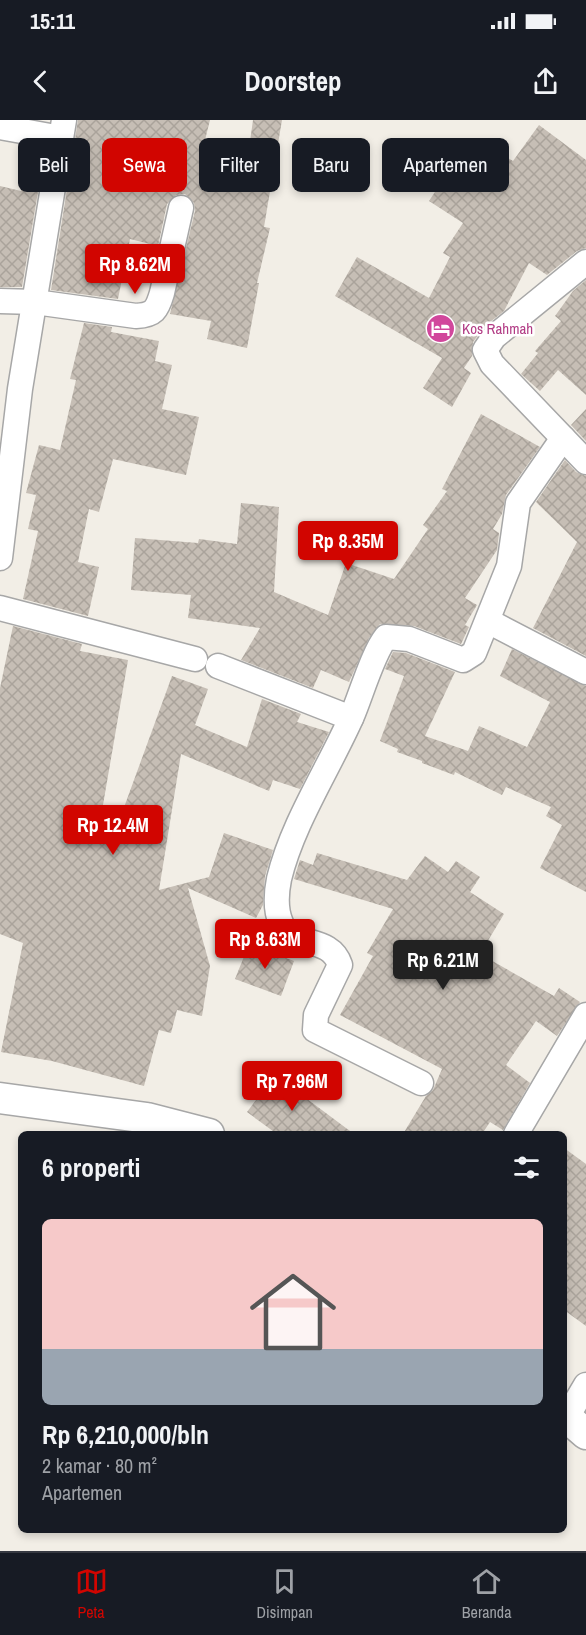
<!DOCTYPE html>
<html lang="id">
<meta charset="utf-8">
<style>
:root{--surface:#171b24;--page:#20242c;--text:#f1f3f6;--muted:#9ea1a6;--line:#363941;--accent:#d10500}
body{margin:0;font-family:"Archivo Narrow",sans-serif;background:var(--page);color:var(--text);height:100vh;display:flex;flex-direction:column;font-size:22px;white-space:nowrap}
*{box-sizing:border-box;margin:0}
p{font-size:20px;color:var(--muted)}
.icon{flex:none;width:33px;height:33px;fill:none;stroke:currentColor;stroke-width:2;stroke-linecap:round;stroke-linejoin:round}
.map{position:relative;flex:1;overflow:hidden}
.drawer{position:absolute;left:18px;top:1011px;width:549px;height:402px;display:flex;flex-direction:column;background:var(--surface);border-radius:9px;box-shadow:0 3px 9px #0003}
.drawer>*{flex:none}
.top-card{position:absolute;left:18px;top:18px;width:550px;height:54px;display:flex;gap:12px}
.price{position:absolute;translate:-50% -51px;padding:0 14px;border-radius:6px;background:var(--accent);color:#fff;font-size:20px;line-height:39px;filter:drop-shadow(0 2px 3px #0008)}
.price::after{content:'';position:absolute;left:50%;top:36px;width:18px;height:14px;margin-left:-9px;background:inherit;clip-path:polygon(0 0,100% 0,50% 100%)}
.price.active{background:#222;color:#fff}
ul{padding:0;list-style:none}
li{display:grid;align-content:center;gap:12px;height:318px;padding:0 24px}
li span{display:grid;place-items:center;height:186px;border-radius:9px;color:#555}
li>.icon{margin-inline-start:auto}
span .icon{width:108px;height:108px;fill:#fffc;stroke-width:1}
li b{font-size:26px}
h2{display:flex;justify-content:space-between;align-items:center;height:72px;padding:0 24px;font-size:26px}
.chip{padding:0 21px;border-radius:9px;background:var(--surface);box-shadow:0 3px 9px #0003;font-size:21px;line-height:54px}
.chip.active{background:var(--accent);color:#fff}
.status{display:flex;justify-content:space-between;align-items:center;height:42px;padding:0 30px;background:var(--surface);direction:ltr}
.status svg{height:16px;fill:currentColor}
header{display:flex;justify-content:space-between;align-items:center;height:78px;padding:0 24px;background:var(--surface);font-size:27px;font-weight:700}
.menu{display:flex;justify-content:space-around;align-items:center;height:84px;border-top:2px solid var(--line);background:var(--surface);font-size:16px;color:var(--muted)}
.menu a{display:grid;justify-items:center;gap:3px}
.menu .active{color:var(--accent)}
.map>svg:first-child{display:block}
</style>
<div class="status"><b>15:11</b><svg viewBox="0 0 49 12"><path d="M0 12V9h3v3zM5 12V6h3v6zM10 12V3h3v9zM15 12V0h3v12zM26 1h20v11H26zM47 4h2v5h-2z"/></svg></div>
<header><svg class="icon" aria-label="back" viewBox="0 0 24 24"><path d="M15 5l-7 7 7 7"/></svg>Doorstep<svg class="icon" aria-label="share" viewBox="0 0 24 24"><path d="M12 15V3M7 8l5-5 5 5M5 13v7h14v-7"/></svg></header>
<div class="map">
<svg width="586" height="1431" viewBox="0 0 586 1431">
<defs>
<pattern id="building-cross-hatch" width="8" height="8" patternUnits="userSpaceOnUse" patternTransform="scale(1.5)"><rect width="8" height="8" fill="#c6beb5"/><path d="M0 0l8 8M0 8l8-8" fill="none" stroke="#aaa39b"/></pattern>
</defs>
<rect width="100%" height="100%" fill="#f2eee6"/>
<!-- building -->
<g fill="url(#building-cross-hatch)">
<polygon points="78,0 210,0 200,40 246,50 253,0 282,0 264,107 270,108 257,163 259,163 247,228 207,219 211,201 170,194 195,91 194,83 185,74 176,75 167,84 158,126 130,119 118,179 51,170"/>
<polygon points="539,5 586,40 586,128 577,131 547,155 529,143 504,191 485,206 473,222 472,236 464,248 471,253 452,287 423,268 442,238 335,176 357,137 429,178 450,137 443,133 463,103 429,81 450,49 455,53 475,19 513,41"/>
<polygon points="31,27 45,30 22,167 0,167 0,66 21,71"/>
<polygon points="586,160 586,275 558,250 540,271 521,254 538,233 535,231 561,201 555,196 573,171"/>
<polygon points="84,203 112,207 111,212 159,221 155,241 172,245 162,289 199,297 186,355 113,339 99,392 89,389 78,442 99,447 88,496 23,479 38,411 28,409 36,375 26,373 39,325 60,330 76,260 70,259"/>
<polygon points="586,289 586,321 571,305"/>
<polygon points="481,294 540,327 506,375 502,394 493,409 499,413 497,430 465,478 477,485 465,505 469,507 461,524 414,506 380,504 369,518 349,562 321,550 313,568 241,540 260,508 188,498 191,475 131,470 135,418 198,423 199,419 237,424 241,383 279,387 274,472 328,495 346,443 394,459 428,409 423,405 447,371 442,369"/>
<polygon points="565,340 576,352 586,356 586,536 533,508 577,422 536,382"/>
<polygon points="13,506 82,524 80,531 128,540 99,708 115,712 172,556 208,569 195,605 247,627 262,579 301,594 297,602 329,612 300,669 273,660 269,671 181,634 159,770 209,757 224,713 273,730 265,756 263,785 256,798 188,768 210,846 202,896 177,890 171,913 159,910 144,966 52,941 1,932 23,823 0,814 0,568"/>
<polygon points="512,529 586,566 586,772 540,748 562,705 546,696 551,687 506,667 502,675 455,652 454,655 422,643 422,641 397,632 398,629 380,621 404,556 385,549 393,532 406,533 455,552 425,616 468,631 479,606 527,627 550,582 500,556"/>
<polygon points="317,733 407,760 425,736 448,752 456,741 480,757 470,772 504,794 480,834 554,876 559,868 580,882 557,916 536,901 506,945 530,963 503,1010 490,1002 482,1014 403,1014 426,976 433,970 442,949 340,895 373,836 367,833 393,789 294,759 300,740 313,745"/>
<polygon points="249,824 294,841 281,876 235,859"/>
<polygon points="275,955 354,1014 277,1014 247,992"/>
<polygon points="564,1028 586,1044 586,1206 564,1190"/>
</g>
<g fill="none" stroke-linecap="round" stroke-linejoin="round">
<defs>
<g id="minor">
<polyline points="0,7 61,18"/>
<polyline points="586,142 494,217 485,230 492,244 586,342"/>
<path d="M 0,181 L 35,182 L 136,196 C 154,195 157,190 162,173 L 181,88"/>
<polyline points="0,438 20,269 64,0"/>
<polyline points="0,488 195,539"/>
<polyline points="488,501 586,552"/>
<polyline points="218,546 351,598"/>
<path d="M 421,963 L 315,910 L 316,895 L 340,845 C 330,814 291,829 281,803 C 275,789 276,774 279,759 C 292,704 329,648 352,596 C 361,575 373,533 386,517 L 409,519 L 463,540 L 474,533 L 509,446 L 518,383 L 563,318"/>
<polyline points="516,1014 586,895"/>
<polyline points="567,1297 586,1265"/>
</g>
<g id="tertiary">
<polyline points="0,978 147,998 209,1014"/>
<polyline points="564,1295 586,1314"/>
</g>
</defs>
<!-- minor casing -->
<use href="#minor" stroke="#a7a7a7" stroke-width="27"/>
<!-- tertiary casing -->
<use href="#tertiary" stroke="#a7a7a7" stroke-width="33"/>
<!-- minor -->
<use href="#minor" stroke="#fff" stroke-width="24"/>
<!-- tertiary -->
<use href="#tertiary" stroke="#fff" stroke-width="30"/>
</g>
<!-- icons -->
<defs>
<symbol id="hotel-disc" viewBox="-11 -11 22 22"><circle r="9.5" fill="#d1479c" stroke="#fff"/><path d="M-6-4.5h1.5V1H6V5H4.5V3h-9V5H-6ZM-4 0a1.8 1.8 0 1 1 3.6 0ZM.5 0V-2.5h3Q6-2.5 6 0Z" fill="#fff"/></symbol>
</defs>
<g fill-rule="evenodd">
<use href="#hotel-disc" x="424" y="192" width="33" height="33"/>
</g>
<g text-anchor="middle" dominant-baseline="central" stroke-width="5" stroke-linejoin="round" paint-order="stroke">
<!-- hotel labels -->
<g font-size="15" fill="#b23c85" stroke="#fff" text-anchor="start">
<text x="462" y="208">Kos Rahmah</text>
</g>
</g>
</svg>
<b class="price" style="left:135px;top:175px">Rp 8.62M</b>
<b class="price" style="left:348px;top:452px">Rp 8.35M</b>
<b class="price" style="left:113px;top:736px">Rp 12.4M</b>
<b class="price" style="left:265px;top:850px">Rp 8.63M</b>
<b class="price active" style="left:443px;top:871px">Rp 6.21M</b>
<b class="price" style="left:292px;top:992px">Rp 7.96M</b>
<div class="top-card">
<a class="chip">Beli</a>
<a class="chip active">Sewa</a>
<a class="chip">Filter</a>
<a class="chip">Baru</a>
<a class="chip">Apartemen</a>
</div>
<section class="drawer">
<h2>6 properti<svg class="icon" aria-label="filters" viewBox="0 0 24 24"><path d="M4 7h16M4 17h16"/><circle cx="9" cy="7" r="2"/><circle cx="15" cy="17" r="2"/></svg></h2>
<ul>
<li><span style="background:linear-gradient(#f6c9c9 70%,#9aa5b1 0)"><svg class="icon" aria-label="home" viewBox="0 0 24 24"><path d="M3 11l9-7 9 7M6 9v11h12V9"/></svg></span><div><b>Rp 6,210,000/bln</b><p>2 kamar · 80 m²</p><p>Apartemen</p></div></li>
</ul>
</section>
</div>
<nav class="menu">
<a class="active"><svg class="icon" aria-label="map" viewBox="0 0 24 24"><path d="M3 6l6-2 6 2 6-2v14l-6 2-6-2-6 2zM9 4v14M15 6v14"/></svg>Peta</a>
<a><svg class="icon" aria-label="saved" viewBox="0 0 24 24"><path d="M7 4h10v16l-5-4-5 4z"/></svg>Disimpan</a>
<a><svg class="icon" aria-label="home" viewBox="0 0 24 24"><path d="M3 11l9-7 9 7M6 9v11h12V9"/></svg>Beranda</a>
</nav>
